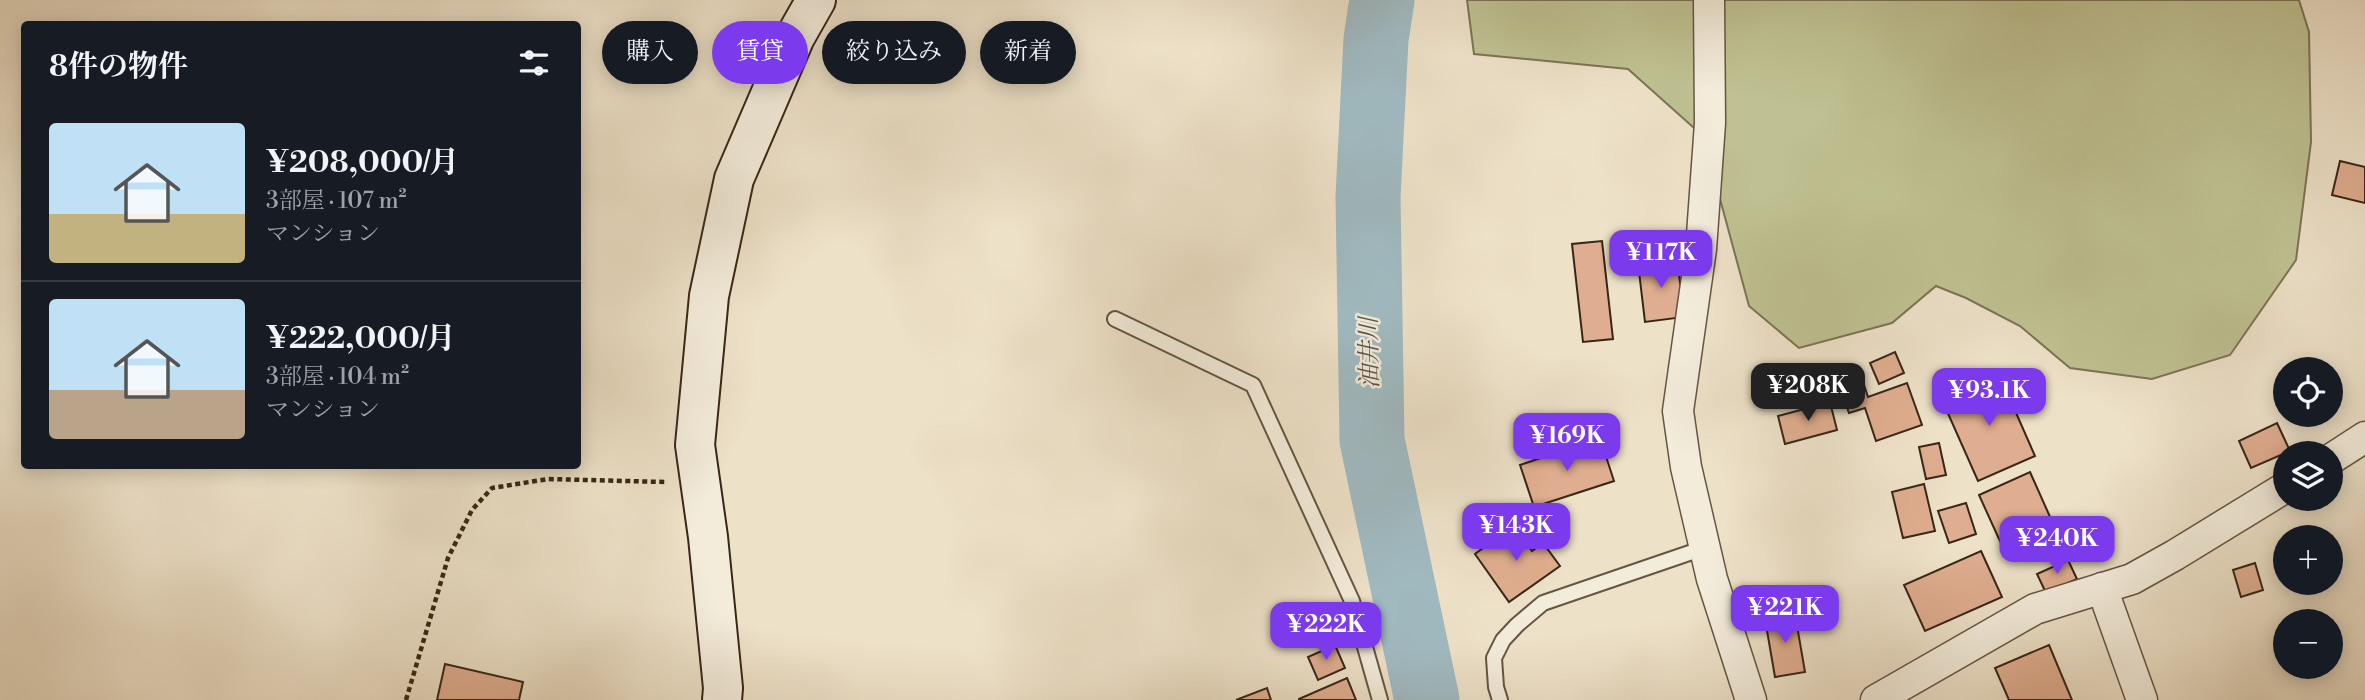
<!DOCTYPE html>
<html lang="ja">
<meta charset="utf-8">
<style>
:root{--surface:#171b24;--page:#242831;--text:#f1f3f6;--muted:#9ea1a6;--line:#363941;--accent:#7c3aed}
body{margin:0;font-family:"Libre Bodoni","Noto Serif JP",serif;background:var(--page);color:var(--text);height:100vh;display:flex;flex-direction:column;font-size:26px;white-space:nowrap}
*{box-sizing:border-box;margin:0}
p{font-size:23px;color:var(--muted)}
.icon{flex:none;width:38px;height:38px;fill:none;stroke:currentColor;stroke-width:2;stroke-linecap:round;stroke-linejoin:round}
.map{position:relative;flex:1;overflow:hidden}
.panel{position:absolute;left:21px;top:21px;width:560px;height:448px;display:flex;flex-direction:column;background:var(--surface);border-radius:7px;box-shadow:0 4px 18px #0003}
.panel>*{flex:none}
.banner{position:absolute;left:602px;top:21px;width:665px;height:63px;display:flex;gap:14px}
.fabs{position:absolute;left:2273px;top:357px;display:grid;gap:14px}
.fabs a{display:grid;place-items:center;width:70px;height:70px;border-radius:50%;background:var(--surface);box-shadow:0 4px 18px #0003;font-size:35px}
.price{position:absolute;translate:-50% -60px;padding:0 16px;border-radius:14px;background:var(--accent);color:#fff;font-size:23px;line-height:46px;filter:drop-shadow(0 2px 4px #0008)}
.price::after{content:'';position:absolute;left:50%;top:42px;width:21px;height:16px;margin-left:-10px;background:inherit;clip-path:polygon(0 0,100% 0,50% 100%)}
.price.current{background:#222;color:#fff}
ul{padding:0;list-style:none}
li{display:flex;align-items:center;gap:21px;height:175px;padding:0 28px}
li+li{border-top:2px solid var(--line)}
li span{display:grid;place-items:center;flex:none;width:196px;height:140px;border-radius:7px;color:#555}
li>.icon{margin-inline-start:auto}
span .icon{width:84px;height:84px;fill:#fffc;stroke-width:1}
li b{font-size:30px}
h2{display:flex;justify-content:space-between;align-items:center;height:84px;padding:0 28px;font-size:30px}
.tag{padding:0 24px;border-radius:32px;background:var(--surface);box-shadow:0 4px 18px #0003;font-size:24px;line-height:63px}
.tag.current{background:var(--accent);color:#fff}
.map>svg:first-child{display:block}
</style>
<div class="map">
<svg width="2365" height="700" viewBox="0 0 2365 700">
<rect width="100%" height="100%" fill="#ede1c8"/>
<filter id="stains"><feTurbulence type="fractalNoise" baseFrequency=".00286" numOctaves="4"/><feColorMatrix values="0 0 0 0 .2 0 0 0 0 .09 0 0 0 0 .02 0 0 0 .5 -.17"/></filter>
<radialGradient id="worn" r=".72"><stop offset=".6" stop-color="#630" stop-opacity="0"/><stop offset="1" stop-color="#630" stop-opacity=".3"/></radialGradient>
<!-- green -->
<polygon fill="#bfc192" stroke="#7c7454" stroke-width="2" points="1467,0 2299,0 2309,32 2311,142 2296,260 2230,355 2152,379 2070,368 2020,326 1966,298 1936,286 1892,323 1799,348 1749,306 1703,136 1628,69 1474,54"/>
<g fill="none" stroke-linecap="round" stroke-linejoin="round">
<!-- river -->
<polyline stroke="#a0bac1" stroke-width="65" points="1382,0 1376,39 1368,197 1372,440 1427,700"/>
</g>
<!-- building -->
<g fill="#dfad8f" stroke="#382616" stroke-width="2">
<polygon points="2340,161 2365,167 2365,203 2332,195"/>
<polygon points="1602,241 1613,339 1583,342 1572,244"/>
<polygon points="1677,258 1684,317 1645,322 1638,263"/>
<polygon points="1895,352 1904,373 1879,384 1870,363"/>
<polygon points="1999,374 2035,456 1978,481 1942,400"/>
<polygon points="1907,383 1922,425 1876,441 1865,408 1849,413 1842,393 1864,385 1868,397"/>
<polygon points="1830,402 1837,430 1785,444 1778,416"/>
<polygon points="2277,423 2290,451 2251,468 2239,441"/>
<polygon points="1600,438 1614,481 1534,507 1520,465"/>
<polygon points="1939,443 1946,475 1926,479 1919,447"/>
<polygon points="2030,472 2055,528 2004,550 1979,495"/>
<polygon points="1924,484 1935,531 1903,538 1892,492"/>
<polygon points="1966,503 1976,534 1949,543 1938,511"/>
<polygon points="1514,525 1532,551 1543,543 1560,566 1509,602 1475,554"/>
<polygon points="1981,551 2002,597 1925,631 1904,585"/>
<polygon points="2068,560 2077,579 2046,593 2037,574"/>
<polygon points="2255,563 2263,590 2241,597 2233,570"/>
<polygon points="1795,614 1805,672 1775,677 1765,619"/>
<polygon points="1335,645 1345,668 1318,680 1308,657"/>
<polygon points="2049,645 2072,700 2009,700 1995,668"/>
<polygon points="445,664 523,682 519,700 437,700"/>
<polygon points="1347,678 1356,700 1299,700 1299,699"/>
<polygon points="1267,688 1271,700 1236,700"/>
</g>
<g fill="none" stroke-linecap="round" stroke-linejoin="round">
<defs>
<g id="lane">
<polyline points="1115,319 1253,385 1352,601 1380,700"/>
<polyline points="1500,700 1496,687 1494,658 1503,640 1517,625 1543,603 1704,548"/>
</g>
<g id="street">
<polyline points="1709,0 1710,123 1701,249 1678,411 1686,467 1712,579 1751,700"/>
<polyline points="2331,459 2365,437"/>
<polyline points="2102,588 2142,700"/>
<polyline points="1876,700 2035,609 2132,579 2175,555 2286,487"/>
</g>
<polyline id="secondary" points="722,700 723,688 708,537 695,445 709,296 734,179 795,37 816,0"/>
</defs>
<!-- lane casing -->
<use href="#lane" stroke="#655542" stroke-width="18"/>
<!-- street casing -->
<use href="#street" stroke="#655542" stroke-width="33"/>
<!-- secondary casing -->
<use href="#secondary" stroke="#382616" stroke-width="42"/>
<!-- path -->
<polyline stroke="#382616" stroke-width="4.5" stroke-dasharray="5 3.5" stroke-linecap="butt" points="406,700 448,558 472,510 492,488 548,479 665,482"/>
<!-- lane -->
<use href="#lane" stroke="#f3ecdb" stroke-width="14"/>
<!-- street -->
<use href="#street" stroke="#f3ecdb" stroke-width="30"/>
<!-- secondary -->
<use href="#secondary" stroke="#f3ecdb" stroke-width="38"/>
</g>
<g text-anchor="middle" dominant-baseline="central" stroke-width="5" stroke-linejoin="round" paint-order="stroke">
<!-- water labels -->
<g font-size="24" font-style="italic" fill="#575249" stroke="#f3ecdb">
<text transform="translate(1370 353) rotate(-91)">油井川</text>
</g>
</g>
<rect width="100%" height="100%" filter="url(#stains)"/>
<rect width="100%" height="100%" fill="url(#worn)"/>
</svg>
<div class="fabs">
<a><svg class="icon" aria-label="locate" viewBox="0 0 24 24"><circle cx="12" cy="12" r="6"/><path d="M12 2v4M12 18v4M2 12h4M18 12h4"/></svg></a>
<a><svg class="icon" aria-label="layers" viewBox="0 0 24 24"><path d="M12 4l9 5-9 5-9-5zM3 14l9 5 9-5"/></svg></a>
<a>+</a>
<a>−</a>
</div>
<b class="price" style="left:1661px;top:290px">¥117K</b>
<b class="price current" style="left:1808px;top:423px">¥208K</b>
<b class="price" style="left:1989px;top:428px">¥93.1K</b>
<b class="price" style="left:1567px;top:473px">¥169K</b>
<b class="price" style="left:1516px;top:563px">¥143K</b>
<b class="price" style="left:2057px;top:576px">¥240K</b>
<b class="price" style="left:1785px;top:645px">¥221K</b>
<b class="price" style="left:1326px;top:662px">¥222K</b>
<div class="banner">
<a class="tag">購入</a>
<a class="tag current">賃貸</a>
<a class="tag">絞り込み</a>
<a class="tag">新着</a>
</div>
<section class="panel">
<h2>8件の物件<svg class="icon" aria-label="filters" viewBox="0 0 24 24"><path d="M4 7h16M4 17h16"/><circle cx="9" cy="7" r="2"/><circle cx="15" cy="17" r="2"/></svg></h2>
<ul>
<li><span style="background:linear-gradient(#bfe0f5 65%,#c2b280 0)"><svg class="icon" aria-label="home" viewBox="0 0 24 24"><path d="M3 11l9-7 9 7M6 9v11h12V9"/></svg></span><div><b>¥208,000/月</b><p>3部屋 · 107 m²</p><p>マンション</p></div></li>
<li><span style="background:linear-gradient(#bfe0f5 65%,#b9a48a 0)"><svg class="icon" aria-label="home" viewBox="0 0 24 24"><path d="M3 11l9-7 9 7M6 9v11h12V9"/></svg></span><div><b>¥222,000/月</b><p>3部屋 · 104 m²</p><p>マンション</p></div></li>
</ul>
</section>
</div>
